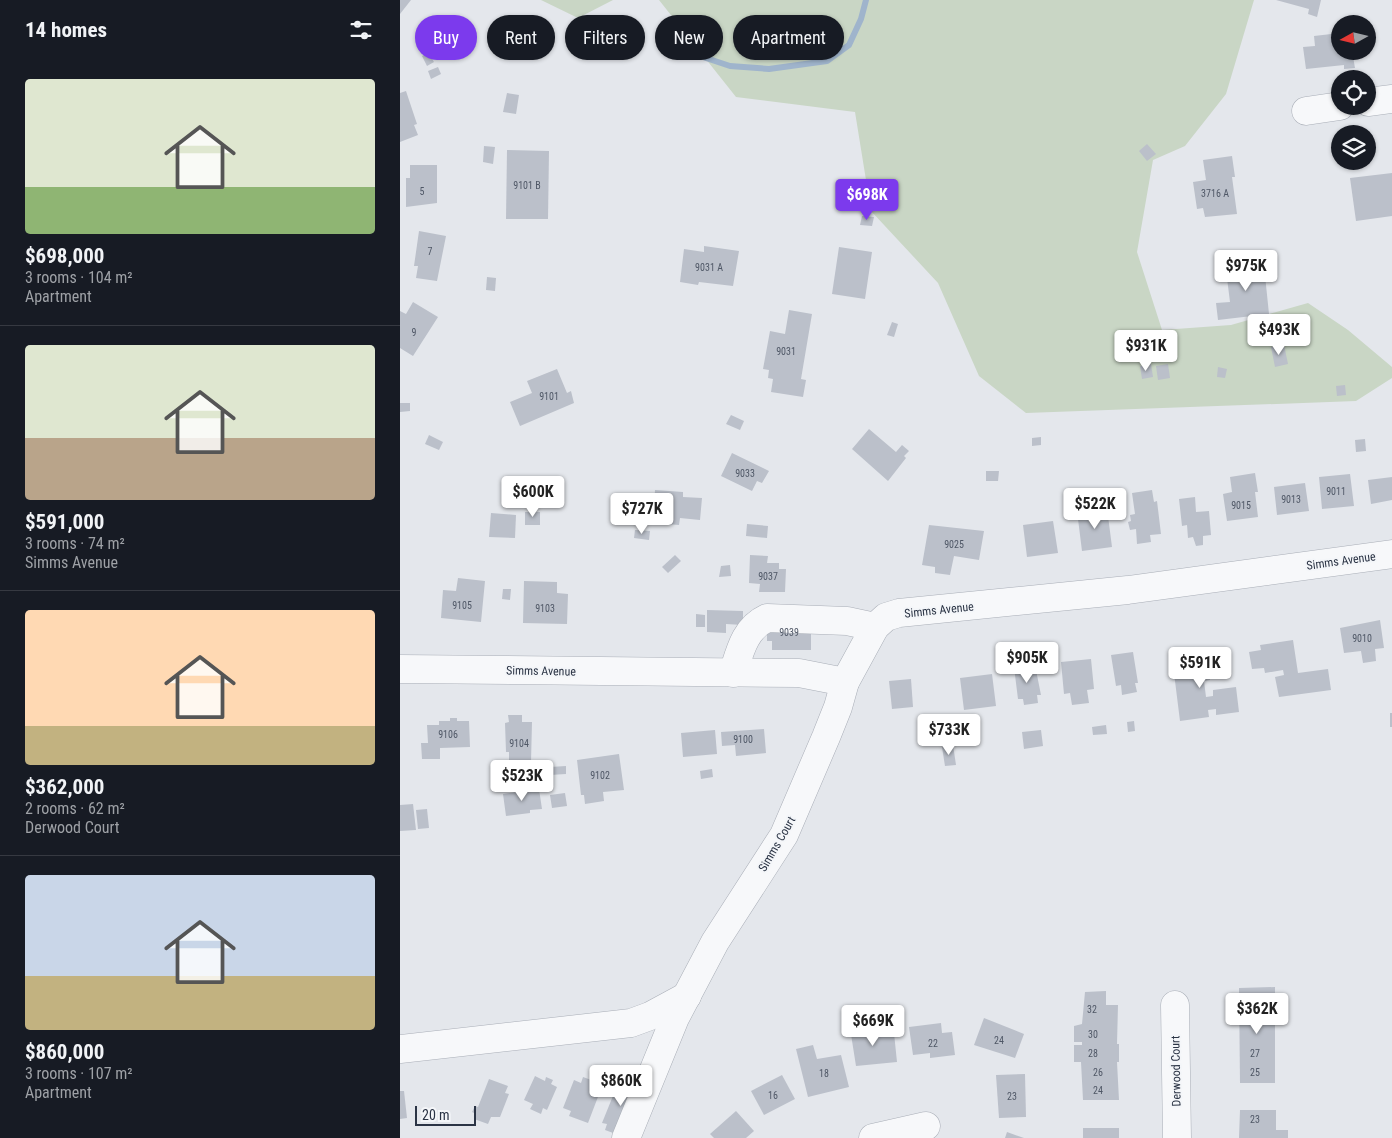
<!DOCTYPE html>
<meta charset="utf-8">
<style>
:root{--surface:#171b24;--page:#20242c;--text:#f1f3f6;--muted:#9ea1a6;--line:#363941;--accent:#7c3aed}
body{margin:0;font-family:"Roboto Condensed",sans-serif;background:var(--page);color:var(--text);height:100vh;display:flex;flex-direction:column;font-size:19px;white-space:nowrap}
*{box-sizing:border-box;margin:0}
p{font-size:16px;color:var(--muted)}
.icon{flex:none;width:28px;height:28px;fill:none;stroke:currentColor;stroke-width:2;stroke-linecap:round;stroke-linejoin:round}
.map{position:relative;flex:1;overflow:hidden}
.panel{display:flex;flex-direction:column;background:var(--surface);width:400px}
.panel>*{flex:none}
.top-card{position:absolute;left:15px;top:15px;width:475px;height:45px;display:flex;gap:10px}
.needle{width:32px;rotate:262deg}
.controls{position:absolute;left:931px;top:15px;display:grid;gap:10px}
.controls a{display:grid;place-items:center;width:45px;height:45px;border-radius:50%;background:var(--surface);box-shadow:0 1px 4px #0004;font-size:25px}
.scale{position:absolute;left:15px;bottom:12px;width:61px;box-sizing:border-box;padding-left:5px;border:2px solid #2b3445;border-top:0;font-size:14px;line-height:18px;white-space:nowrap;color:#2b3445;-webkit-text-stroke:4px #f4f6f9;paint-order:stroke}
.price{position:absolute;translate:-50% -42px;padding:0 11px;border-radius:5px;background:#fff;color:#222;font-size:16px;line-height:32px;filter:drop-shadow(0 1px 2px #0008)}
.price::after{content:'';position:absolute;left:50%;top:30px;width:15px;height:11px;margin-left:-8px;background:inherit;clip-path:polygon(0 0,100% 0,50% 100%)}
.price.selected{background:var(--accent);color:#fff}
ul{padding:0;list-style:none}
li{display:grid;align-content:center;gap:10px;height:265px;padding:0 25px}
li+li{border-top:1px solid var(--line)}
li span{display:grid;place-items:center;height:155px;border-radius:5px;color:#555}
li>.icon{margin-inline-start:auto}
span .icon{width:90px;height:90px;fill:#fffc;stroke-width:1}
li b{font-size:21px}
h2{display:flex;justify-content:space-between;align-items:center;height:60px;padding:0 25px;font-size:21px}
.tag{padding:0 18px;border-radius:22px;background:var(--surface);box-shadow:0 1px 4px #0004;font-size:18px;line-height:45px}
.tag.selected{background:var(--accent);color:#fff}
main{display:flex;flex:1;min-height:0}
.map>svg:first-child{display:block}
</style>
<main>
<section class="panel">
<h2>14 homes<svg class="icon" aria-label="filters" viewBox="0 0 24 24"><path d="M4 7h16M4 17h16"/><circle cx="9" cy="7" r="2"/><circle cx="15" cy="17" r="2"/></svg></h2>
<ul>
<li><span style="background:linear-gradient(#dfe7d0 70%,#8fb573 0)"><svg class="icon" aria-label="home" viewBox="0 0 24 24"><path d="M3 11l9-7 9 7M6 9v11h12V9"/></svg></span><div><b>$698,000</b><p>3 rooms · 104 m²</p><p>Apartment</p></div></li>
<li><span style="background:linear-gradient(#dfe7d0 60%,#b9a48a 0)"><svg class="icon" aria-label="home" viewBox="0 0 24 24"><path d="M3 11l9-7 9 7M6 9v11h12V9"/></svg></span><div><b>$591,000</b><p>3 rooms · 74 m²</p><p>Simms Avenue</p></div></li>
<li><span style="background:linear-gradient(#ffd9b3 75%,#c2b280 0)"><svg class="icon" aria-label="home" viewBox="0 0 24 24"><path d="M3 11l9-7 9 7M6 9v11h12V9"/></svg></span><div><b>$362,000</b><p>2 rooms · 62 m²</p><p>Derwood Court</p></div></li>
<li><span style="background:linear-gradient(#c9d6e8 65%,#c2b280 0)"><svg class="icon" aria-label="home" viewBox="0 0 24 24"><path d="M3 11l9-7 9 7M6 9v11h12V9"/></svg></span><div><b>$860,000</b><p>3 rooms · 107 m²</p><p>Apartment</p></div></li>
</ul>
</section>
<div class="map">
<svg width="992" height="1138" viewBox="0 0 992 1138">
<rect width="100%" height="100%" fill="#e4e7ec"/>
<!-- green -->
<g fill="#c9d6c5">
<polygon points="141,0 213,0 178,18"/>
<polygon points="259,0 854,0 826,94 785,146 753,160 737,252 762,330 831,325 908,303 948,330 992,367 992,378 956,401 626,413 579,376 538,283 471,211 455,112 336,97"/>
</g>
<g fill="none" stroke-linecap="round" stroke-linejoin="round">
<!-- stream -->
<polyline stroke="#9fb4cc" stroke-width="6" points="297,55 330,66 369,69 427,61 449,45 461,19 466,0"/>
</g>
<!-- building -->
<g fill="#bbc0ca">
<polygon points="0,0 11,0 0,14"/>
<polygon points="876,0 921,0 917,17 908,14 909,9"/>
<polygon points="940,33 940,51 952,51 955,68 944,69 944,65 906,69 903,47 915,46 914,36"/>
<polygon points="28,53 34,62 27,66 22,56"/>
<polygon points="38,67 41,74 31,79 28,71"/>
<polygon points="6,91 17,124 14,125 18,135 0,142 0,93"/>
<polygon points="107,93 119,95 116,114 103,112"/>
<polygon points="747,144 756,154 747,161 739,151"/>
<polygon points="84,146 95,147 93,164 83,162"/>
<polygon points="107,150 149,151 148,219 106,219"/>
<polygon points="832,156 835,177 832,177 837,214 805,217 803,208 797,209 793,182 806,180 803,160"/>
<polygon points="10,165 37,165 37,203 6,207 6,178 10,178"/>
<polygon points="992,173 992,216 956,221 950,178"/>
<polygon points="462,216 474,217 472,226 460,225"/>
<polygon points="19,231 46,236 37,281 16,278 18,266 14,266"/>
<polygon points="304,246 339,251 333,286 299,282 298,285 280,282 284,249 304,252"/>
<polygon points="439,247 472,252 465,299 432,294"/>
<polygon points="863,256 869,314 818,320 816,303 830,302 827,278 840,277 838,259"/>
<polygon points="87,277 96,278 95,291 86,290"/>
<polygon points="13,302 38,317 13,356 0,348 0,311 6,314"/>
<polygon points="389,310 412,314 401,379 406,380 403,397 371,392 373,379 368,378 369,370 363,369 370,331 385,334"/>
<polygon points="492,322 498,324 494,337 487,335"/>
<polygon points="767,345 769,355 752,357 751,347"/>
<polygon points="884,345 888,364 875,367 871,347"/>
<polygon points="746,349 748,360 740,361 739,350"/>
<polygon points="751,364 753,377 742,379 740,366"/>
<polygon points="768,364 770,378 758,380 756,366"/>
<polygon points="818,367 827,369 825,378 817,377"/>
<polygon points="157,369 167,393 171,391 174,403 120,426 110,402 132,393 127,381"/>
<polygon points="945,385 946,395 937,396 936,386"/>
<polygon points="0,403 10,403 10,411 0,412"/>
<polygon points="331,415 344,421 340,430 326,424"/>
<polygon points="469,429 496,452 502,445 509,451 504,456 506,458 488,481 452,449"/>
<polygon points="29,435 43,442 39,450 25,444"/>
<polygon points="641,437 641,445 632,446 632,438"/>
<polygon points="965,439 966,451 956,452 955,440"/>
<polygon points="332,453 369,471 362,483 357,481 352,491 321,476"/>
<polygon points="586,471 599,471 598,481 586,481"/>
<polygon points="855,473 858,492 855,492 858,517 827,521 823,494 832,492 830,477"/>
<polygon points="950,474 954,506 922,509 919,477"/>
<polygon points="992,477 992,500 971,504 968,480"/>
<polygon points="905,483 909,511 877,515 874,487"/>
<polygon points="255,490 283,492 283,497 302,498 300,520 280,518 279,525 253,523"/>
<polygon points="752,490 754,502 757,501 761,534 750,535 751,542 737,544 736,529 730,530 728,522 731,521 730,515 735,514 732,493"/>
<polygon points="795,497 796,512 809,511 811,535 803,536 803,545 796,546 793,537 788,538 787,525 782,526 779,499"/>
<polygon points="699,504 701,517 708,516 712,547 682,551 678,519 687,518 685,506"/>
<rect x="125" y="512" width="15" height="13"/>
<polygon points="91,513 116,515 115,538 89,537"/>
<polygon points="653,521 658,553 627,557 623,525"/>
<polygon points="347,524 368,526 367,538 346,536"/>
<polygon points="529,525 584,531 579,560 554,556 550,575 535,573 535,567 522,565"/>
<polygon points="235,530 250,531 249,540 234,538"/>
<polygon points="275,555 281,561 268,573 262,567"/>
<polygon points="350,555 368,556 367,563 379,563 379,569 386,569 385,592 359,592 360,584 349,583"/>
<polygon points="330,565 331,576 319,577 321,566"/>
<polygon points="58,578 85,581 81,622 41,618 43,590 56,591"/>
<polygon points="124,581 157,582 157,593 168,594 167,624 123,623"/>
<polygon points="103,589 111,589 110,600 102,599"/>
<polygon points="307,610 343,611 343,625 326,624 326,633 307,632"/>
<polygon points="296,614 305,615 305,627 296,627"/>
<polygon points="980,620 984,648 975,649 976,661 963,663 961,651 944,653 940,628"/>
<polygon points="367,622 411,622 411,650 372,650 372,641 367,641"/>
<polygon points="893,640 898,673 928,669 931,690 879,697 875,677 884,675 883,670 865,673 864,668 852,669 849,652 861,650 860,645"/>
<polygon points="733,652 738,683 735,683 737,692 722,695 721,685 716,686 711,655"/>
<polygon points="806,652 810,680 804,681 806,697 813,696 813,690 836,687 839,712 816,715 816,709 808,710 809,717 780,721 772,657"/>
<polygon points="691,659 694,689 687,690 689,703 672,705 670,693 664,694 661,662"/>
<polygon points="635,665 641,695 637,695 638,703 624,705 623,699 618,699 614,667"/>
<polygon points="592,674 596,706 564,710 560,678"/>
<polygon points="511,679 513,707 492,709 489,681"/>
<rect x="990" y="713" width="2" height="14"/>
<polygon points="108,715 122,715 122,722 132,722 131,762 128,762 128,770 119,769 119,761 109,761 109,752 106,752 105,723 109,722"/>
<polygon points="50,718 57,718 57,721 69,721 70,747 40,748 40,759 22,759 21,743 28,743 27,725 39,725 39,721 50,721"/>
<polygon points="734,721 735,731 728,732 727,722"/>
<polygon points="706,725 707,734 693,735 692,727"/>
<polygon points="364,729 366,753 336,756 335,745 322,746 321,732"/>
<polygon points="315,730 317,754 283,757 281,733"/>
<polygon points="641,730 643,746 624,749 622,732"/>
<polygon points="553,745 556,765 545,766 542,747"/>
<polygon points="219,754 224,790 203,792 204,801 185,804 184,795 181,795 177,760"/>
<polygon points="166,766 166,774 150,775 150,767"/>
<polygon points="312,769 313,777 301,779 300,771"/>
<polygon points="139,789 142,809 130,810 130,813 106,816 103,794"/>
<polygon points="165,793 167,806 152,808 150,795"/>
<polygon points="13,804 16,830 0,831 0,805"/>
<polygon points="27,809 29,828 18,829 16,810"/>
<polygon points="875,987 875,1083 840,1083 839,988"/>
<polygon points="706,991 706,1005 718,1005 717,1044 719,1044 719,1062 717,1062 719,1100 683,1100 681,1062 674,1062 674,1045 682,1045 682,1042 674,1042 674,1026 682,1024 685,992"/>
<polygon points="584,1018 624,1034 615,1058 574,1045"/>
<polygon points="541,1023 542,1033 552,1032 555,1055 530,1058 530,1053 513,1055 509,1027"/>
<polygon points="471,1026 472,1036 494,1033 497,1062 456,1066 450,1028"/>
<polygon points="413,1045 417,1059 441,1055 449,1087 408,1097 396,1049"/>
<polygon points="625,1074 626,1117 599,1118 596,1075"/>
<polygon points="382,1075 395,1099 364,1115 351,1091"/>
<polygon points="135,1076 145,1081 146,1077 153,1080 151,1084 157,1087 147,1110 143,1108 141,1114 130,1109 133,1104 124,1100"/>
<polygon points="221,1076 240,1084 224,1137 205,1130 207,1124 202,1123"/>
<polygon points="183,1077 194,1081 193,1086 201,1089 188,1123 169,1116 171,1111 163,1108 174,1080 181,1083"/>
<polygon points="89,1079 108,1086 105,1093 109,1094 100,1117 91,1117 88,1124 74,1119 76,1114 72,1112 75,1106 78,1107"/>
<polygon points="0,1091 4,1091 7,1118 0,1119"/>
<polygon points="840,1110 876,1110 876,1130 888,1130 888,1138 839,1138"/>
<polygon points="336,1111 354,1131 346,1138 314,1138 310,1134"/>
<rect x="683" y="1128" width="36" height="10"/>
<polygon points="607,1132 624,1138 605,1138"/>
</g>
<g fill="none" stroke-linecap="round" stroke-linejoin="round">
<defs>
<g id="minor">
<polyline points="968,102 992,99"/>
<polyline points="906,111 940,106"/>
<polyline points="0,669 399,673 445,682"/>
<path d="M 333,673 C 340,651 345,628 367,618 L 447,621 L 475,627"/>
<polyline points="775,1005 777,1138"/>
<polyline points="0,1049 231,1023 250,1016 287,996"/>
<polyline points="226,1138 275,1018 315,942 384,835 426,737 438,707 445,682 475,627 486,617 499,613 728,590 992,554"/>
<polyline points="473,1138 526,1126"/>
</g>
</defs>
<!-- minor casing -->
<use href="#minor" stroke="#a9aeb7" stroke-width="29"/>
<!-- minor -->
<use href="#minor" stroke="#f7f8fa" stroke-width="28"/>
</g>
<g text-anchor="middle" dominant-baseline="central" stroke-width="4" stroke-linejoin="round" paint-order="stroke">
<!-- number labels -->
<g font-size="10" fill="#4f5766">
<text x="127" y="185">9101 B</text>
<text x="22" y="191">5</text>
<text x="815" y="193">3716 A</text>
<text x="30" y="251">7</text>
<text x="309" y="267">9031 A</text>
<text x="14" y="332">9</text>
<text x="386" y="351">9031</text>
<text x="149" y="396">9101</text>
<text x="345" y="473">9033</text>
<text x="936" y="491">9011</text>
<text x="891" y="499">9013</text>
<text x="841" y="505">9015</text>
<text x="554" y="544">9025</text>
<text x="368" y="576">9037</text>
<text x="62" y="605">9105</text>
<text x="145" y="608">9103</text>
<text x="389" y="632">9039</text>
<text x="962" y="638">9010</text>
<text x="48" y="734">9106</text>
<text x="343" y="739">9100</text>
<text x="119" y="743">9104</text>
<text x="200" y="775">9102</text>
<text x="692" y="1009">32</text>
<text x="693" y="1034">30</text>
<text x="599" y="1040">24</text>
<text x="533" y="1043">22</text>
<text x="693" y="1053">28</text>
<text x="855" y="1053">27</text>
<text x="698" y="1072">26</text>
<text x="855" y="1072">25</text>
<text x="424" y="1073">18</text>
<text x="698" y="1090">24</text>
<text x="373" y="1095">16</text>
<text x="612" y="1096">23</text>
<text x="855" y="1119">23</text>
</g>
<!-- street labels -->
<g font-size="12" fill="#2b3445" stroke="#f4f6f9">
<text transform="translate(941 561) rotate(-8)">Simms Avenue</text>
<text transform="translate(539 610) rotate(-6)">Simms Avenue</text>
<text transform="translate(141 671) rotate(1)">Simms Avenue</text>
<text transform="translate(377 844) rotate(-60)">Simms Court</text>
<text transform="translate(776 1071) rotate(-91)">Derwood Court</text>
</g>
</g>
</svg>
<div class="controls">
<a><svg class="needle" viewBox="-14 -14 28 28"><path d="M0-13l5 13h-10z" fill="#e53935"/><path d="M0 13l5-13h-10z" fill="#9ea1a6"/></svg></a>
<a><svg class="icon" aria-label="locate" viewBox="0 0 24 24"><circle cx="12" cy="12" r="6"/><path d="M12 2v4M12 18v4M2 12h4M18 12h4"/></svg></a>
<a><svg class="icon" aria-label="layers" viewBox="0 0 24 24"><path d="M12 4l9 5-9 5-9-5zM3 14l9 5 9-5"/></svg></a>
</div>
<div class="scale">20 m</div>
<b class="price selected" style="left:467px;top:221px">$698K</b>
<b class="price" style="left:846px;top:292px">$975K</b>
<b class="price" style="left:879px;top:356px">$493K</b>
<b class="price" style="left:746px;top:372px">$931K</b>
<b class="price" style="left:133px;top:518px">$600K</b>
<b class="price" style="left:695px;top:530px">$522K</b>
<b class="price" style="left:242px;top:535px">$727K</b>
<b class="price" style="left:627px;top:684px">$905K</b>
<b class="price" style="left:800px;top:689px">$591K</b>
<b class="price" style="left:549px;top:756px">$733K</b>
<b class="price" style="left:122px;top:802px">$523K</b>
<b class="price" style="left:857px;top:1035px">$362K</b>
<b class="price" style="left:473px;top:1047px">$669K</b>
<b class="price" style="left:221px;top:1107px">$860K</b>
<div class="top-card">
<a class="tag selected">Buy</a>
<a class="tag">Rent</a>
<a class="tag">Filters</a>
<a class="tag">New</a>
<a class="tag">Apartment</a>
</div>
</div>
</main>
